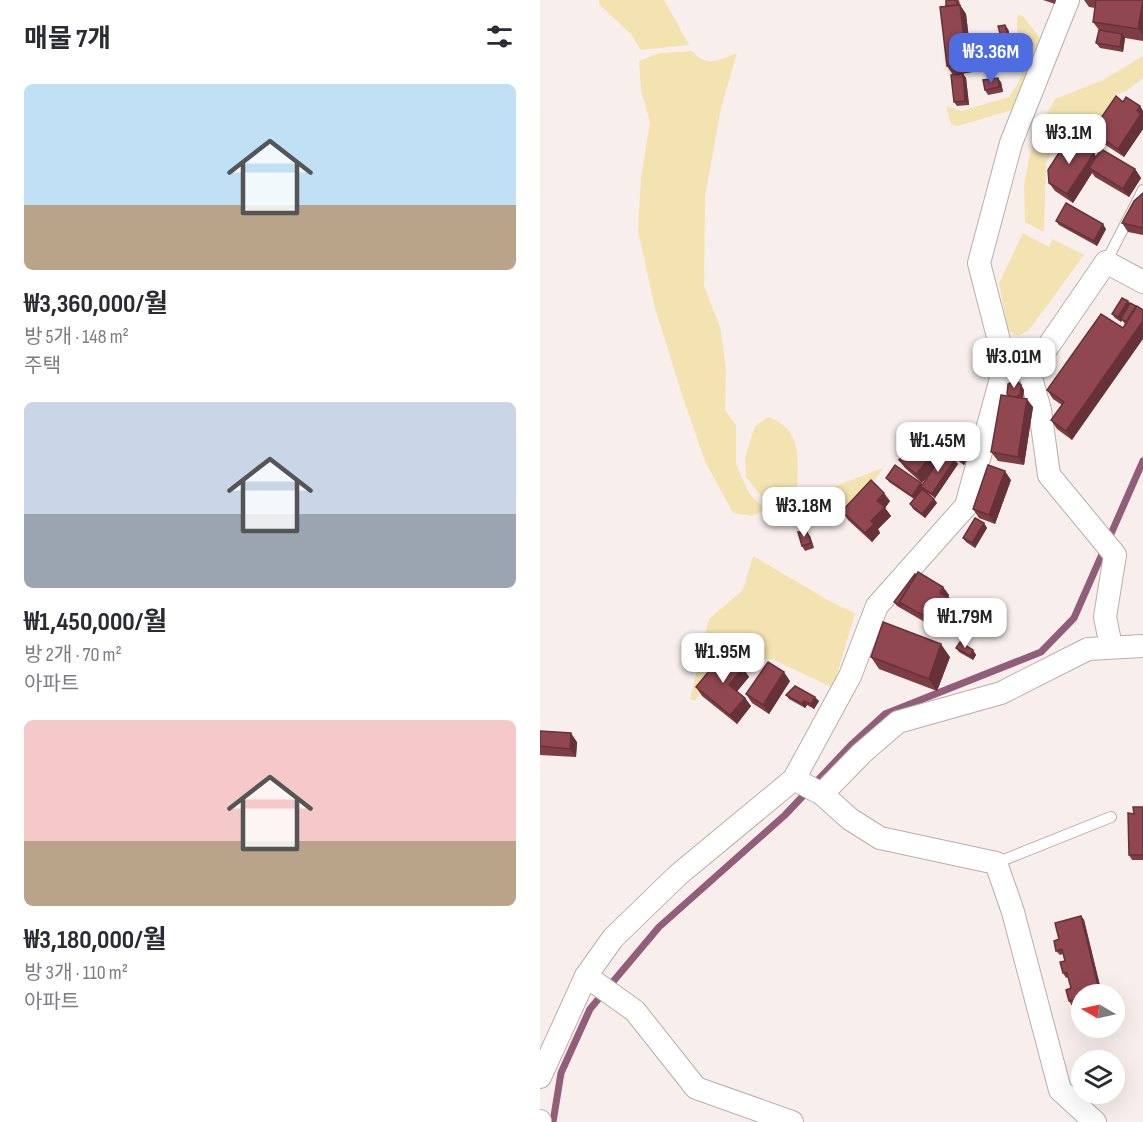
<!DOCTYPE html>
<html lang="ko">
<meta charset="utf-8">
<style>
:root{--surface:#fff;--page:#f2f2f3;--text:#2b2b33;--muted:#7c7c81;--accent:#4d6de1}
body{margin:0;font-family:"Sofia Sans Condensed","Noto Sans KR",sans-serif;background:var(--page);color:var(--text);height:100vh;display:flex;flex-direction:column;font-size:22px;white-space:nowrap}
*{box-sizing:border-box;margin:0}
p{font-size:20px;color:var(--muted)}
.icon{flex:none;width:33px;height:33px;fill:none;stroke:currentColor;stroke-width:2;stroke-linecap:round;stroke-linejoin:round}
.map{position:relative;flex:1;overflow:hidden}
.details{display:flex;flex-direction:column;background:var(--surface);width:540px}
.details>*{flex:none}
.needle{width:39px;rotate:279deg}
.buttons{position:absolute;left:531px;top:984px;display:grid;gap:12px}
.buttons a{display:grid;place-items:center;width:54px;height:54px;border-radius:50%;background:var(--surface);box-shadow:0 6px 24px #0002;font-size:30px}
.price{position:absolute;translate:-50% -51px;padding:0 14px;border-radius:12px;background:#fff;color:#222;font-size:20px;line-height:39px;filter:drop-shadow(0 2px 3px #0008)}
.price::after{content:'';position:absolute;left:50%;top:36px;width:18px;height:14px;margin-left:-9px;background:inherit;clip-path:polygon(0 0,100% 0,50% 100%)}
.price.active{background:var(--accent);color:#fff}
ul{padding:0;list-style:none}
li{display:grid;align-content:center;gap:12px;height:318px;padding:0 24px}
li span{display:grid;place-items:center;height:186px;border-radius:9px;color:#555}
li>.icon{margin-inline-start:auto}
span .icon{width:108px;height:108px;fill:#fffc;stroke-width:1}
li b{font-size:26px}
h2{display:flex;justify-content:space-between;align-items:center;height:72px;padding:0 24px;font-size:26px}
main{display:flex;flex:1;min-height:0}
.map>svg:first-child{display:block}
</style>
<main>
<section class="details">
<h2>매물 7개<svg class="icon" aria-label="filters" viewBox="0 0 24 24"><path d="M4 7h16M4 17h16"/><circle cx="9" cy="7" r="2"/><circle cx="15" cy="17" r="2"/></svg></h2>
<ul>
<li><span style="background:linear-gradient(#bfe0f5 65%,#b9a48a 0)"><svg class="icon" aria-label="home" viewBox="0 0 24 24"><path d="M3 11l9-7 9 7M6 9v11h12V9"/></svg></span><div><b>₩3,360,000/월</b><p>방 5개 · 148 m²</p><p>주택</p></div></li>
<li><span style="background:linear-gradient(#c9d6e8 60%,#9aa5b1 0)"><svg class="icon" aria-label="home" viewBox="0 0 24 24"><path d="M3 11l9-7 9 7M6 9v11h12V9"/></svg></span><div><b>₩1,450,000/월</b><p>방 2개 · 70 m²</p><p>아파트</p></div></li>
<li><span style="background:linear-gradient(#f6c9c9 65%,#b9a48a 0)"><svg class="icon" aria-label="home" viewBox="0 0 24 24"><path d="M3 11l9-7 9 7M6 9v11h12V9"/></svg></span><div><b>₩3,180,000/월</b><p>방 3개 · 110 m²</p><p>아파트</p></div></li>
</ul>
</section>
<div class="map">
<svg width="603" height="1122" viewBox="0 0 603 1122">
<rect width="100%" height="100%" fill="#f8efec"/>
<!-- green -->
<g fill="#f3e3b0">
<polygon points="59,0 124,0 149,45 101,50 91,34 59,4"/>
<path d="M 478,14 L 484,17 L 504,44 L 472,110 L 418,126 L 411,124 L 406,106 L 421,111 L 469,97 C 473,91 479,83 481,76 C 487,56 473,34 478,14 Z"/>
<path d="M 152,51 C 166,68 180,60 197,53 L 181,108 L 165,197 L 164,286 L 180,327 L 186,367 L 185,410 L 196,425 L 196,464 L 209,493 L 225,510 L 212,516 L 193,513 L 165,461 L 143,398 L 115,308 L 98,231 L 101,177 L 110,122 L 101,90 L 99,61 L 120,53 Z"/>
<polygon points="603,56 603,78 586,91 577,94 550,136 523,129 506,164 504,232 485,222 484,184 493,140 515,99 563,80"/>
<polygon points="483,233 509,247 512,239 544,255 489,330 478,336 468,331 459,283"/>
<path d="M 228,417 C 265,430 257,462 257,495 L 227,503 L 206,477 L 205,457 L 215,426 Z"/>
<path d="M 343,468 C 319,507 276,528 231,526 L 229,521 L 232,510 Z"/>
<polygon points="213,556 293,603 315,613 296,678 291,687 232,659 222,660 190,643 155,701 150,699 169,619 203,590"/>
</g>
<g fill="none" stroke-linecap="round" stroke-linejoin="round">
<!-- stream -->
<polyline stroke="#915d78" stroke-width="7" points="13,1122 21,1073 50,1009 119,927 245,815 312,744 345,714 501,652 534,618 603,461"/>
<defs>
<g id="service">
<polyline points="566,262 603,190"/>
<polyline points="456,863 571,817"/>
</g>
<g id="minor">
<polyline points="486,360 500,410 509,475 575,555 565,617 571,646"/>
<polyline points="473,362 486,360 507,348 566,262 603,282"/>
<polyline points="254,779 282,794 310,819 340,838 456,863 473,912 520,1090 555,1122"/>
<polyline points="282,794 322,753 358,722 461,693 548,649 603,646"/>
<polyline points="46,976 95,1011 156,1088 252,1122"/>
<polyline points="0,1077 46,976 73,938 138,875 254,779 310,676 337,606 426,506 465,364 439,263 471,143 528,0"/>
<polyline points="0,1121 0,1122"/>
</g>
</defs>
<!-- service casing -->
<use href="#service" stroke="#b8afad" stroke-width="12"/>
<!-- minor casing -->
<use href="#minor" stroke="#b8afad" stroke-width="24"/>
<!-- service -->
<use href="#service" stroke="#fff" stroke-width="10"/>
<!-- minor -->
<use href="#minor" stroke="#fff" stroke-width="22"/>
</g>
<!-- wall -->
<g fill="#7d3d45">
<polygon points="419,0 420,5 426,14 433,72 416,75 423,74 426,78 429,105 417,106 414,102 413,75 407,66 406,6"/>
<polygon points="503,0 516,0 515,4"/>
<polygon points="544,0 603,0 603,41 585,38 583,52 560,48 556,43 559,30 553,22 555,8 549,7"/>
<polygon points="468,29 474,51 467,53 464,48"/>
<polygon points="461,82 463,92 448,95 445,90"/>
<polygon points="583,102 600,106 603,111 603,129 584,157 558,140 552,131"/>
<polygon points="556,156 595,169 601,178 589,197 555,177 552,173 533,203 515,191 509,183"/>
<polygon points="603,193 603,235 588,232 582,223"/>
<polygon points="516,221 566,229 557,246 519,225"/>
<polygon points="588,301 590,304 603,310 532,440 517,429 511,420 522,405 513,399 507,390 583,328 585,324 582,320 581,322 575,318 572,314"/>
<polygon points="481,385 484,390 483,398 493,407 484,465 458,461 451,452 468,396 467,394"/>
<polygon points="413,438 434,444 424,465 408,454 418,464 395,498 388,493 397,503 385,518 373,509 370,504 374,499 349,482 346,478 381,483 383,485 393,470 382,483 365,468 359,460 403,455 404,452 400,447"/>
<polygon points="471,480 455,524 439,518 433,509"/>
<polygon points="350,501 345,508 351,516 338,529 340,533 332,542 308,520 302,511"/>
<polygon points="444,523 447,528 435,548 426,542 423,538"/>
<polygon points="270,536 274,548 265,551 262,546"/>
<polygon points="403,587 409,595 408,598 412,600 418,609 404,633 357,606 354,602"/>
<polygon points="448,599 460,617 443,630 430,612"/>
<polygon points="416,648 433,650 436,655 433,660 419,652"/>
<polygon points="331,657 410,657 397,691 339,669"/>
<polygon points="203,668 209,677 197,691 205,698 211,706 197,724 162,696 156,687"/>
<polygon points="250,681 229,714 212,703 206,694"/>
<polygon points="246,695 279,701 274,709 267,705 265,708 249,699"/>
<polygon points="0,731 37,742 36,757 0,755"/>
<polygon points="603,807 603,860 592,860 589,855 594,814"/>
<polygon points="541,916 544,920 562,994 542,994 541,1020 538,1016 535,1005 532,1006 529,1001 531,988 528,977 526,978 523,973 525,961 523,954 520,955 516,951 519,939"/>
</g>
<!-- shaded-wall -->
<g fill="#663238">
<polygon points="603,0 603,35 598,29"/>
<polygon points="420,5 426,14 433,72 427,64"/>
<polygon points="465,25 468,29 474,51 471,47"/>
<polygon points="582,34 585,38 583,52 580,47"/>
<polygon points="423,74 426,78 429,105 425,101"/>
<polygon points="458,78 461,82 463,92 459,87"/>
<polygon points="600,106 603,111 603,129 584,157 578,149"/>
<polygon points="554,153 560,162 549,168 552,173 533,203 527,194"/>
<polygon points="595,169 601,178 589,197 583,189"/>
<polygon points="563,224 566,229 557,246 554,241"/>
<polygon points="588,301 591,306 581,319 582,320 581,322 578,317"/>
<polygon points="603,321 603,339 532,440 526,431"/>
<polygon points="481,385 484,390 483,400 480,395"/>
<polygon points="487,399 493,407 484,465 478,457"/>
<polygon points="431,440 434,444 424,465 420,460"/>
<polygon points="398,448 404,457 382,483 376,474"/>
<polygon points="415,459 418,464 395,498 392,494"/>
<polygon points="465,471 471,480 455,524 449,515"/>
<polygon points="381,483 384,487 381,487 383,489 375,500 372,496"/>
<polygon points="344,493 350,501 345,508 351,516 338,529 340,533 332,542 325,533 331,521 337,501"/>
<polygon points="394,499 397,503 385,518 382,514"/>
<polygon points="444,523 447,528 435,548 432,543"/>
<polygon points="267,532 270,536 274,548 271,543"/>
<polygon points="403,587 409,595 406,601 400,593"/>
<polygon points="412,600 418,609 404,633 398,624"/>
<polygon points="401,644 410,657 397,691 389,679"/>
<polygon points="433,650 436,655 433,660 430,656"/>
<polygon points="203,668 209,677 195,694 189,685"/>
<polygon points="244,672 250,681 229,714 223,705"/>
<polygon points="275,697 279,701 274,709 271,704"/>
<polygon points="205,698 211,706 197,724 190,715"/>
<polygon points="264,701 267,705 265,708 262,704"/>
<polygon points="31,733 37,742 36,757 30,749"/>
<polygon points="541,916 544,920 562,994 560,994"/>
</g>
<!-- building -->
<g fill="#914750" stroke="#663238" stroke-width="1.5">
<polygon points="406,0 417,0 417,5 406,6"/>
<polygon points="556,0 603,0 598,29 553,22"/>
<polygon points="420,5 427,64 407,66 400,7"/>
<polygon points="465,25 471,47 464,48 458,26"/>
<polygon points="559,30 582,34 580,47 556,43"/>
<polygon points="423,74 425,101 414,102 411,75"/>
<polygon points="458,78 459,87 445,90 443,80"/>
<polygon points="576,96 583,102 586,97 600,106 597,111 601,114 578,149 552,131"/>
<polygon points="529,137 554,153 527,194 509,183 508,170"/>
<polygon points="561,149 595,169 583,189 549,168"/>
<polygon points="603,193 603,228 582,223 594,201"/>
<polygon points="526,203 563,224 554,241 516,221"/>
<polygon points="582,298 588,301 578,317 572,314"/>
<polygon points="590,303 596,306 586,322 581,319"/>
<polygon points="597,306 603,310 603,321 526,431 511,420 524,402 507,390 561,314 583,328"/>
<polygon points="476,380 481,385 480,395 475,397 470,396 467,394 468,384"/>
<polygon points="461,395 487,399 478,457 451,452"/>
<polygon points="420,433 431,440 420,460 400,447 407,435 413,438"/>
<polygon points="382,434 398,448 376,474 359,460"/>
<polygon points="404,452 415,459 392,494 381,487"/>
<polygon points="355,465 381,483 372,496 346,478"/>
<polygon points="448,465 465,471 449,515 433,509"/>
<polygon points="331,480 344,493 337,501 345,507 331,521 334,524 325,533 302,511"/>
<polygon points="382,489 394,499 382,514 370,504"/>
<polygon points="435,518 444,523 432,543 423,538"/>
<polygon points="258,532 267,532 271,543 262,546"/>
<polygon points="378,572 403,587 400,593 412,600 398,624 359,602"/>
<polygon points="375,574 376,575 359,602 362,606 354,602"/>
<polygon points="448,599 457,612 439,625 430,612"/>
<polygon points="343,622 401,644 389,679 331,657"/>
<polygon points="420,642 433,650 430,656 416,648"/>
<polygon points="184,653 203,668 189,685 205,698 190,715 156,687"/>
<polygon points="228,662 244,672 223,705 206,694"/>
<polygon points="255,686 275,697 271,704 264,701 262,704 246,695"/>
<polygon points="0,731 31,733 30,749 0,746"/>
<polygon points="593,807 603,807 603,855 589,855 588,813 594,814"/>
<polygon points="541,916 560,994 542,994 542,1015 538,1016 534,1000 529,1001 526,990 531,988 527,973 523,973 520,962 525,961 522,949 516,951 514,941 519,939 515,923"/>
</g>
</svg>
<div class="buttons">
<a><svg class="needle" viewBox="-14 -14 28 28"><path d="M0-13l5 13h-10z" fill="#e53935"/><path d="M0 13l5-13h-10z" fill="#7c7c81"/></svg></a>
<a><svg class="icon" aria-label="layers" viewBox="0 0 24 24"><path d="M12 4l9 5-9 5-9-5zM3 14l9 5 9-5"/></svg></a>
</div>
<b class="price active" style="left:451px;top:84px">₩3.36M</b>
<b class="price" style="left:529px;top:165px">₩3.1M</b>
<b class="price" style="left:474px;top:389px">₩3.01M</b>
<b class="price" style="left:398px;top:473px">₩1.45M</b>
<b class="price" style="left:264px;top:538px">₩3.18M</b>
<b class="price" style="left:425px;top:649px">₩1.79M</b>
<b class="price" style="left:183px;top:684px">₩1.95M</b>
</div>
</main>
